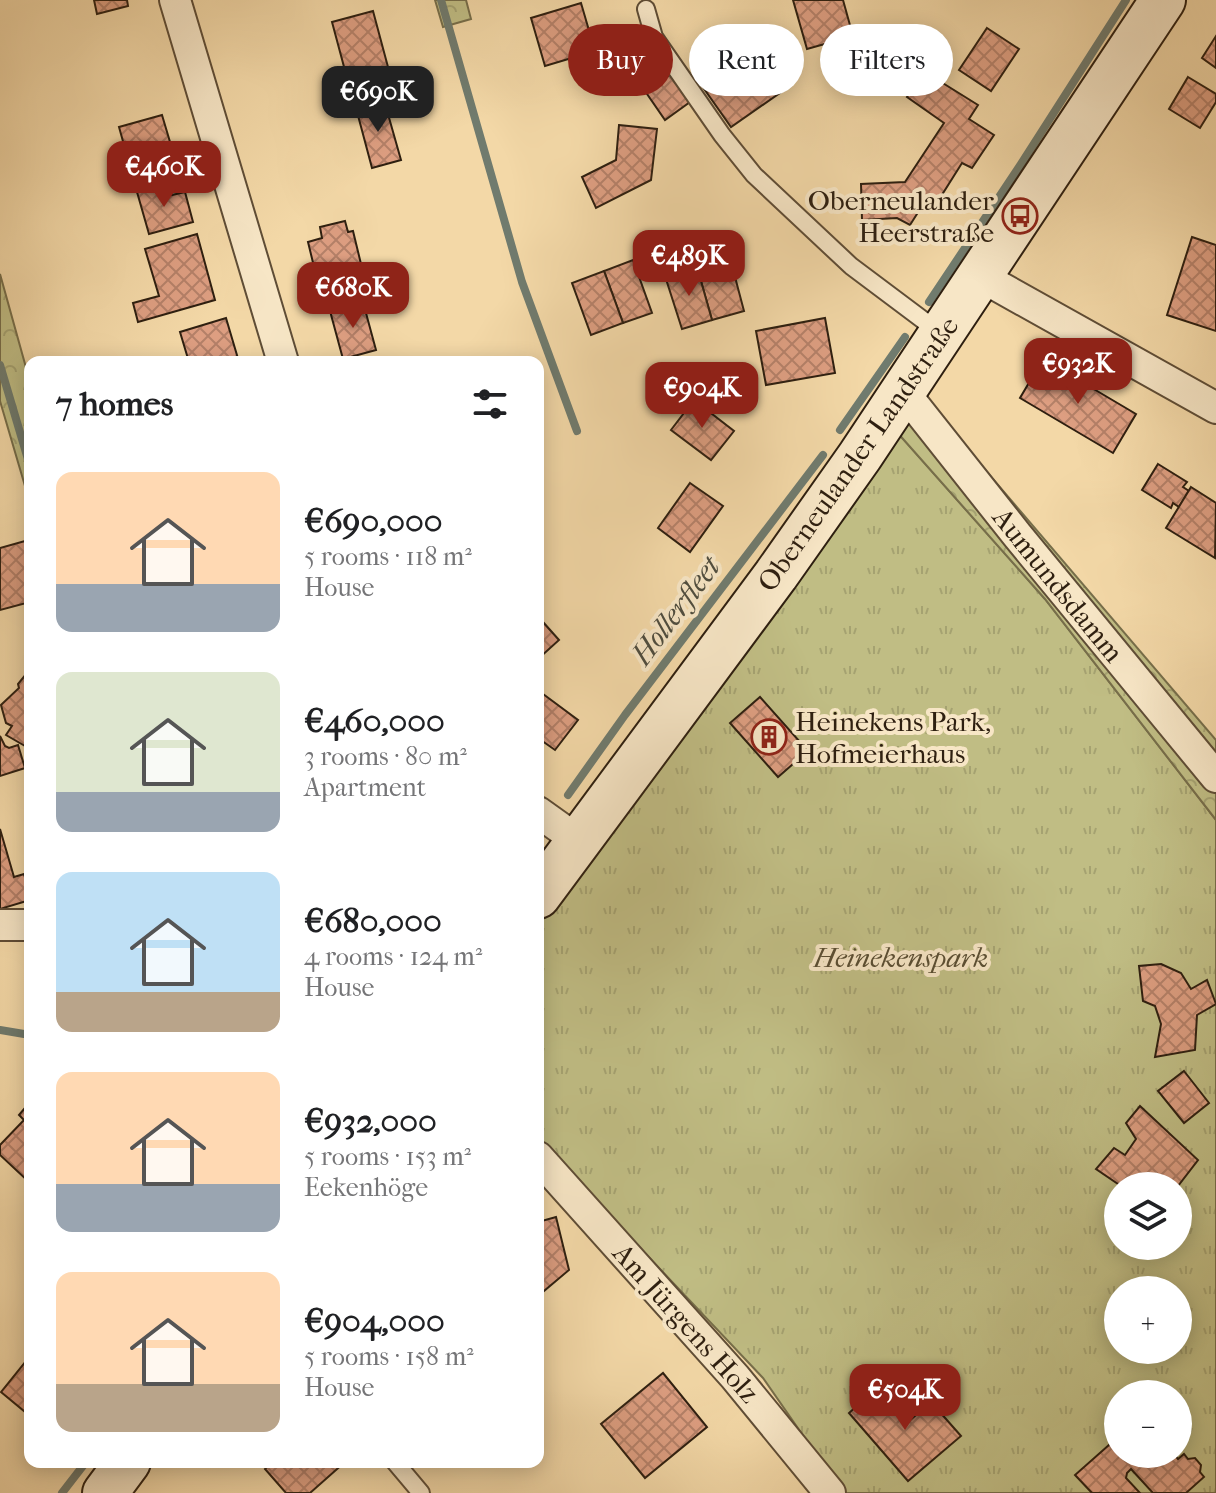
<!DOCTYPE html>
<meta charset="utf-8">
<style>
:root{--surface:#fff;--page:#f2f2f2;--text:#202124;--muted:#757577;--accent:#8f2418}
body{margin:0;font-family:"IM FELL French Canon",serif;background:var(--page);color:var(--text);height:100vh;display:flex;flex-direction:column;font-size:30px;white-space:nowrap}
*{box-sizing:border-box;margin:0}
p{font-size:26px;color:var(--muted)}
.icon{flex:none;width:44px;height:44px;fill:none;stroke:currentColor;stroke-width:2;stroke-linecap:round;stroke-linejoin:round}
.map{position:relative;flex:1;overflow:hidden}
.sheet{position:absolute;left:24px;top:356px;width:520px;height:1112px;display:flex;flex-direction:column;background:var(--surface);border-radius:16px;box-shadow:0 4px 20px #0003}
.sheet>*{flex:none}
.top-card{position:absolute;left:568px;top:24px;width:528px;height:72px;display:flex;gap:16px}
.controls{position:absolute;left:1104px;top:1172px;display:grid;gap:16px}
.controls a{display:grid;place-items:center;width:88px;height:88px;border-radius:50%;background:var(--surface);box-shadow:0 4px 20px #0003;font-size:40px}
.price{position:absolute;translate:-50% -68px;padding:0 18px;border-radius:16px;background:var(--accent);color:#fff;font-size:26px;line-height:52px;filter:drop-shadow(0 2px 4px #0008)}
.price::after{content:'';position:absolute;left:50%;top:48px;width:24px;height:18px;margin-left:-12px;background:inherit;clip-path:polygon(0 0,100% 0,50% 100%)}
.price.on{background:#222;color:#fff}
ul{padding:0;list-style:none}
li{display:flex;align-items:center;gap:24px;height:200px;padding:0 32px}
li span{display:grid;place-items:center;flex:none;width:224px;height:160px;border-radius:16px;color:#555}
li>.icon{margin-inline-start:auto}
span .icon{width:96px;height:96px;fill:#fffc;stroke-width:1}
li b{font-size:34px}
h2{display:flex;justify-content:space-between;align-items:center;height:96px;padding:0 32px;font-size:34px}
.chip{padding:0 28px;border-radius:36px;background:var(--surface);box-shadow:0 4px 20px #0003;font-size:28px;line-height:72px}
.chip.on{background:var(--accent);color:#fff}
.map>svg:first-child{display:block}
</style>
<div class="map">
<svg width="1216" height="1493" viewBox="0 0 1216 1493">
<defs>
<pattern id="grass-tufts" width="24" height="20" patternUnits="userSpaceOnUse" patternTransform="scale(2)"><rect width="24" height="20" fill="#c0bd84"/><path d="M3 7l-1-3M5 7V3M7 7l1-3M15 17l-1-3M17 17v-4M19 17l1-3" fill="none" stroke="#a5a271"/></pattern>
<pattern id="forest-crowns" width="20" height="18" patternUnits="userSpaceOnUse" patternTransform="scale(2)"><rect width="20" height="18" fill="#c0bd84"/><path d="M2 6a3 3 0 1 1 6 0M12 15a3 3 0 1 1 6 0" fill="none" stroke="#a5a271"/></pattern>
<pattern id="building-cross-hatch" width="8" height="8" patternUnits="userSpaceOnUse" patternTransform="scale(2)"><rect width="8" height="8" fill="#dd9e81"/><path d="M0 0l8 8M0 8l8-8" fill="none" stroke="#b48068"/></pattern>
</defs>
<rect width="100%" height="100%" fill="#f3d8a7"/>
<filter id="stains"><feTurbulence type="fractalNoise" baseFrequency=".0025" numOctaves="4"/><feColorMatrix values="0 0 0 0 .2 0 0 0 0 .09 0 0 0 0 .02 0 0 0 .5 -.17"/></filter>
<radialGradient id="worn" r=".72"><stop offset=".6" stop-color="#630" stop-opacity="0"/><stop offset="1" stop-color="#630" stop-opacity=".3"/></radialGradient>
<!-- grass -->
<path fill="url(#grass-tufts)" stroke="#776e4a" stroke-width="2" fill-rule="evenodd" d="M 896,431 L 1045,599 L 1216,820 L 1216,1493 L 843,1493 L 763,1378 L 538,1140 L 538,919 ZM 1118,1186 L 1178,1186 L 1178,1246 L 1118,1246 ZM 1118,1290 L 1178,1290 L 1178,1350 L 1118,1350 ZM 1118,1394 L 1178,1394 L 1178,1454 L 1118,1454 Z"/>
<!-- forest -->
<g fill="url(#forest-crowns)" stroke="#776e4a" stroke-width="2">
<polygon points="435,0 466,0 471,19 443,27"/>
<polygon points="0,274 30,382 30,503 0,401"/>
<polygon points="922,396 1216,740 1216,820 1045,599 896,431"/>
</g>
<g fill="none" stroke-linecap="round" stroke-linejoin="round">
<!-- stream -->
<g stroke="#707b6e" stroke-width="8">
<polyline points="441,0 522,282 577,431"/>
<polyline points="929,302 1021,164 1126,0"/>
<polyline points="0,365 30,466"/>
<polyline points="840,430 905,337"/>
<polyline points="568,795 625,715 823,455"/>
<polyline points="0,1030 30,1035"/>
<polyline points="62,1493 86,1462"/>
</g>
</g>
<!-- building -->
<g fill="url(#building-cross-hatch)" stroke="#2e1f10" stroke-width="2">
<polygon points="94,0 127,0 128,6 97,14"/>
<polygon points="793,0 843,0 853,36 807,49"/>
<polygon points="581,3 595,51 545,66 531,18"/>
<polygon points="373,11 388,67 347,78 332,22"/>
<polygon points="987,28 1019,49 991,91 959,70"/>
<polygon points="1216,36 1216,68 1202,58"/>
<polygon points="779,37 800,66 781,80 760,50"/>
<polygon points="755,44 787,88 731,127 700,83"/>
<polygon points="925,72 978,105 969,119 994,135 972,168 962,163 933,209 924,203 910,225 897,218 862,220 861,184 905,182 944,123 907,97"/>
<polygon points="671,74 690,102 665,120 645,91"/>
<polygon points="1188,77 1216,94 1216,102 1200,128 1169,109"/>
<polygon points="384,100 401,160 372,168 356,108"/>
<polygon points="162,115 181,179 137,192 119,127"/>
<polygon points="619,125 657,129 651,180 596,208 582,177 616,160"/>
<polygon points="168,183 172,195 185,192 193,222 149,234 137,192"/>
<polygon points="345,221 348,232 353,231 361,264 316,275 308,242 322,238 320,227"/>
<polygon points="197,234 215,300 138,322 133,303 159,296 145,249"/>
<polygon points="1192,237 1216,245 1216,331 1167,315"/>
<polygon points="730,258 744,311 712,320 697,267"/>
<polygon points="633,260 652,313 623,323 604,271"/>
<polygon points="697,267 712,320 682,329 665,276"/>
<polygon points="604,271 623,323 591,335 572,283"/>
<polygon points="363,302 376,350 343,359 330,311"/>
<polygon points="226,318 239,362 189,362 180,332"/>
<polygon points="825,318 835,373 766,385 756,331"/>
<polygon points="1043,359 1136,414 1113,453 1020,398"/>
<polygon points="694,400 734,431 711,460 671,430"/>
<polygon points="1158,464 1187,482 1183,487 1189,491 1179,507 1173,503 1171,508 1142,490"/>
<polygon points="690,483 723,506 690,552 658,528"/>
<polygon points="1191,487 1216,503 1215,558 1166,528"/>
<polygon points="25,541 30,561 30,602 0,610 0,548"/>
<polygon points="543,622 559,640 538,659 538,626"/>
<polygon points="27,673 30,674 30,744 25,746 6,735 12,726 6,723 1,705 19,688 18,684"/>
<polygon points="539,691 578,720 555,750 538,738"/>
<polygon points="760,697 808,751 778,777 730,723"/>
<polygon points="0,736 5,746 9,748 18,745 25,768 0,776"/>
<polygon points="0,829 14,877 24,874 30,895 30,900 0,909"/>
<polygon points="1161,964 1181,973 1191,989 1207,980 1216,1004 1197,1015 1195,1050 1155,1057 1161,1024 1155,1006 1143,1001 1139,966"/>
<polygon points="1184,1071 1209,1103 1184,1123 1158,1091"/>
<polygon points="30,1102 30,1183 0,1155 0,1145 24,1120 19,1115"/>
<polygon points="1140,1106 1198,1160 1178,1186 1121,1186 1096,1169 1114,1148 1125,1155 1136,1139 1126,1123"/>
<polygon points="556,1217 569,1270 538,1296 538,1222"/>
<polygon points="30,1356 30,1416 1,1392"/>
<polygon points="663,1373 707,1427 645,1478 601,1424"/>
<polygon points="879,1386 909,1421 931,1402 961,1436 908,1481 849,1413"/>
<polygon points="1118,1437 1118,1454 1174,1454 1178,1459 1184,1454 1188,1459 1195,1458 1201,1465 1200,1472 1204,1477 1186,1493 1153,1493 1131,1469 1127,1473 1126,1478 1140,1493 1092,1493 1075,1475"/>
<polygon points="272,1462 291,1462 293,1465 296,1462 345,1462 310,1493 286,1493 265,1469"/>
</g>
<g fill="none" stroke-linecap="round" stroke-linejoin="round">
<defs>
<g id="lane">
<polyline points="646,9 654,37 722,135 754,175 851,266 939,332"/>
<polyline points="395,1462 421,1493"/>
</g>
<g id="street">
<polyline points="175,0 283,362"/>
<polyline points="980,276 1216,408"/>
<polyline points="903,391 1017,535 1216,777"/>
<polyline points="538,812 580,842"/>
<polyline points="0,925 30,925"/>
<polyline points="538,1157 735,1377 830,1493"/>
</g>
<g id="secondary">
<polyline points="538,896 776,575 860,456 1163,0"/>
<polyline points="105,1493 128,1462"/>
</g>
</defs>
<!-- lane casing -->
<use href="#lane" stroke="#5f4d36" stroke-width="20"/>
<!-- street casing -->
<use href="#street" stroke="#5f4d36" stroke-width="34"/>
<!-- secondary casing -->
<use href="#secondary" stroke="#2e1f10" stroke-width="48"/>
<!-- lane -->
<use href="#lane" stroke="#f7e6c6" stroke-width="16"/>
<!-- street -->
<use href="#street" stroke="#f7e6c6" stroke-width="30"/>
<!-- secondary -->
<use href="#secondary" stroke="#f7e6c6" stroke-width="44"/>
</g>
<!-- icons -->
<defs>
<symbol id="bus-ring" viewBox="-11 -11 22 22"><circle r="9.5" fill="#f7e6c6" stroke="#8f2418" stroke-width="1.5"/><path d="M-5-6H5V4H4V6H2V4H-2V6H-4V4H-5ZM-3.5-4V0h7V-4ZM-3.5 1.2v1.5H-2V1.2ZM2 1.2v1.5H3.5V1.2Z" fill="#8f2418"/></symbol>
<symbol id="building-ring" viewBox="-11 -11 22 22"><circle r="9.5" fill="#f7e6c6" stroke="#8f2418" stroke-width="1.5"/><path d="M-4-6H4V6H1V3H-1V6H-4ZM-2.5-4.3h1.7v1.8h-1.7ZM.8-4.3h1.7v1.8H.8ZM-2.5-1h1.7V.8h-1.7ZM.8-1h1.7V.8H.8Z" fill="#8f2418"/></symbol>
</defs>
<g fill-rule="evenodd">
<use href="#bus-ring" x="1000" y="196" width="40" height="40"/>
<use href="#building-ring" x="749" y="717" width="40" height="40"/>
</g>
<g text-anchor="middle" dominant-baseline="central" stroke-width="8" stroke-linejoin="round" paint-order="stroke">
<!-- poi labels -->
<g font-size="28" fill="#2e1f10" stroke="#f7e6c6" text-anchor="end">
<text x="994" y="200">Oberneulander<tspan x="994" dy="32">Heerstraße</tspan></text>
<text x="795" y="721" text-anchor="start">Heinekens Park,<tspan x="795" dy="32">Hofmeierhaus</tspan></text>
</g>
<!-- street labels -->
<g font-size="28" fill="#2e1f10" stroke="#f7e6c6">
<text transform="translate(858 454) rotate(-55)">Oberneulander Landstraße</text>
<text transform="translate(1058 585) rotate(51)">Aumundsdamm</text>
<text transform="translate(686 1323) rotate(48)">Am Jürgens Holz</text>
</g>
<!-- park labels -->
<g font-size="28" font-style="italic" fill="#5a4e33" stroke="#f7e6c6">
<text x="901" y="957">Heinekenspark</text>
</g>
<!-- water labels -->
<g font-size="30" font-style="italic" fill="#4f4d3f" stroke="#f7e6c6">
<text transform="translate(676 611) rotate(-53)">Hollerfleet</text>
</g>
</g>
<rect width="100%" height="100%" filter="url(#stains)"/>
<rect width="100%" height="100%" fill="url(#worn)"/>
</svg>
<div class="controls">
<a><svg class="icon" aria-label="layers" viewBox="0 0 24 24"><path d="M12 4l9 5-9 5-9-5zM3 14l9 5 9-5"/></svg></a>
<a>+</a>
<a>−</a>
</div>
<b class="price on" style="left:378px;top:134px">€690K</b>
<b class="price" style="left:164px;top:209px">€460K</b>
<b class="price" style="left:689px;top:298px">€489K</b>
<b class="price" style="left:353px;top:330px">€680K</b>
<b class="price" style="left:1078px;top:406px">€932K</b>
<b class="price" style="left:702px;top:430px">€904K</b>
<b class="price" style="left:905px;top:1432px">€504K</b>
<div class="top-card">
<a class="chip on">Buy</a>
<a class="chip">Rent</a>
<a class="chip">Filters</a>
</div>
<section class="sheet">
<h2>7 homes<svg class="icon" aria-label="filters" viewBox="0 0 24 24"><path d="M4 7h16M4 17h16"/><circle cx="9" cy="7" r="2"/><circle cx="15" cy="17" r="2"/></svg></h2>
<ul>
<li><span style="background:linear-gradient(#ffd9b3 70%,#9aa5b1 0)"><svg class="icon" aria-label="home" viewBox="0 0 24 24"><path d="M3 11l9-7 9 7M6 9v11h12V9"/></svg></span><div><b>€690,000</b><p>5 rooms · 118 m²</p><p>House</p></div></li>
<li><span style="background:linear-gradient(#dfe7d0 75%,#9aa5b1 0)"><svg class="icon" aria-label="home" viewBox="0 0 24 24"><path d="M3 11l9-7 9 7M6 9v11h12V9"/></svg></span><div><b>€460,000</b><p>3 rooms · 80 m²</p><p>Apartment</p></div></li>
<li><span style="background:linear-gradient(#bfe0f5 75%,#b9a48a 0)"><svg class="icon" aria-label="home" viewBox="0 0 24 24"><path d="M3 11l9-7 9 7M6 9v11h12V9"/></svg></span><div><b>€680,000</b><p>4 rooms · 124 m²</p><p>House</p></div></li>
<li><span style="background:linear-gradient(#ffd9b3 70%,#9aa5b1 0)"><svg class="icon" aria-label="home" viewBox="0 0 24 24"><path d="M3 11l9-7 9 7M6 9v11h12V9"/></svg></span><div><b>€932,000</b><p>5 rooms · 153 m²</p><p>Eekenhöge</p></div></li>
<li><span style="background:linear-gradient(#ffd9b3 70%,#b9a48a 0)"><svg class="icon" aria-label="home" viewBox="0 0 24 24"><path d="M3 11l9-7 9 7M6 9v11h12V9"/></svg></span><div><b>€904,000</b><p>5 rooms · 158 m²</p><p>House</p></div></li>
</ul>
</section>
</div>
